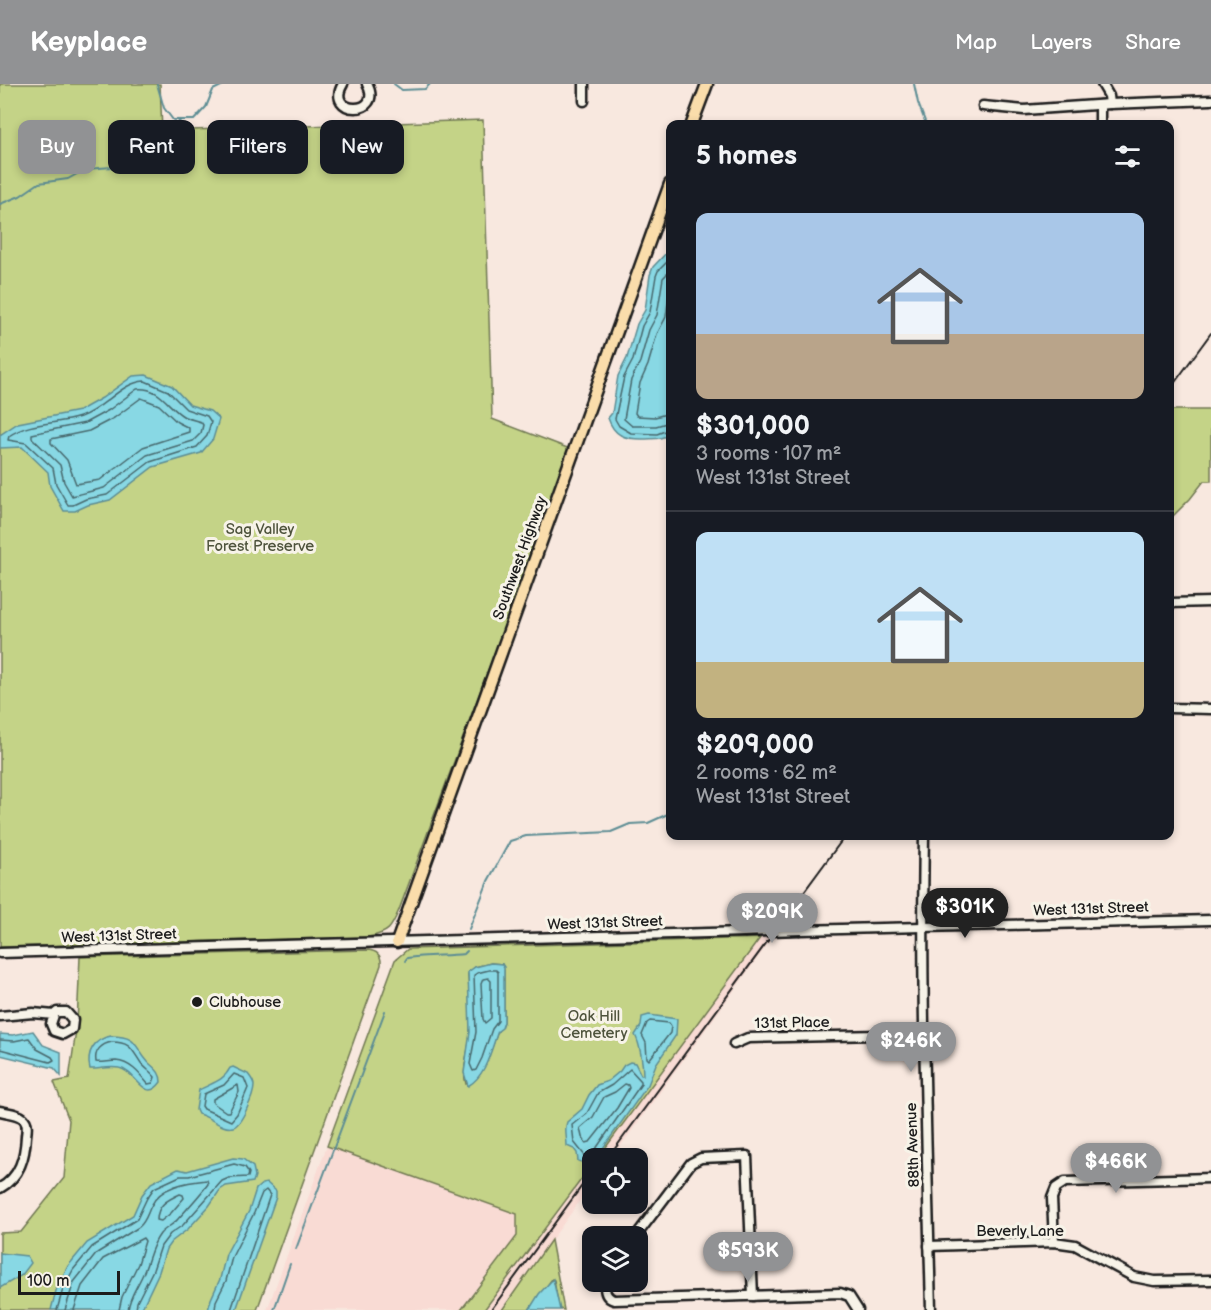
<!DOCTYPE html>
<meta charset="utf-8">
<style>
:root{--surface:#171b24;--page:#242831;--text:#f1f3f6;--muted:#9ea1a6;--line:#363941;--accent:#919294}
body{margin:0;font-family:"Balsamiq Sans",sans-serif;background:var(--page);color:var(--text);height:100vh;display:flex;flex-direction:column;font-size:22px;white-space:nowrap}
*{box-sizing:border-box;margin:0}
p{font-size:20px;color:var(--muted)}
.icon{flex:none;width:33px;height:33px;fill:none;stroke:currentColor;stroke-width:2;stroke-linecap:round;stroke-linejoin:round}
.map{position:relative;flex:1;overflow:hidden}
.details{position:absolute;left:666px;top:36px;width:508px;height:720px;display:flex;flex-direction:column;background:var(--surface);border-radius:12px;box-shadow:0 3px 9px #0003}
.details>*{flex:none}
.hud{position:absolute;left:18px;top:36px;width:558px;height:54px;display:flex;gap:12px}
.buttons{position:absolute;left:582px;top:1064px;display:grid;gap:12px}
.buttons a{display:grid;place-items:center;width:66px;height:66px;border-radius:12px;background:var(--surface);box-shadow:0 3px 9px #0003;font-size:30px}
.scale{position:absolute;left:18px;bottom:15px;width:102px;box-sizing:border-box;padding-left:6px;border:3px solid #1c1c1c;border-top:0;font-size:16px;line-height:21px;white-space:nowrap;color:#1c1c1c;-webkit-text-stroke:4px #f7f3e8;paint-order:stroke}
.price{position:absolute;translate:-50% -51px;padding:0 14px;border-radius:21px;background:var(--accent);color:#fff;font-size:20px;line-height:39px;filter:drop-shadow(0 2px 3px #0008)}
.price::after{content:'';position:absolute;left:50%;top:36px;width:18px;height:14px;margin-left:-9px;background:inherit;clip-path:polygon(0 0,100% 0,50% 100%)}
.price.active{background:#222;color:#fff}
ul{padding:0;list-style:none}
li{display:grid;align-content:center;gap:12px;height:318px;padding:0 30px}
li+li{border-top:2px solid var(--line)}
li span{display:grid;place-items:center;height:186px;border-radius:12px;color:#555}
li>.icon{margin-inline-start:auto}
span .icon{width:108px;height:108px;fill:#fffc;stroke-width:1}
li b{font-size:26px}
h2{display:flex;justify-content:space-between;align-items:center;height:72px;padding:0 30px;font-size:26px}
.tag{padding:0 21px;border-radius:12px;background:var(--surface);box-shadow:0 3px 9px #0003;font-size:21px;line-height:54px}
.tag.active{background:var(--accent);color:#fff}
header{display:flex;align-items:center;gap:36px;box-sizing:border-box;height:84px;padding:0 30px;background:var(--accent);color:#fff}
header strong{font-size:28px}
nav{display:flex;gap:33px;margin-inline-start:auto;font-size:21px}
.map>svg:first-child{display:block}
</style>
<header>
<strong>Keyplace</strong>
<nav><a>Map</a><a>Layers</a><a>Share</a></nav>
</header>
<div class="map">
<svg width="1211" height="1226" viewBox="0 0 1211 1226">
<rect width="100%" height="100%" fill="#f8e8df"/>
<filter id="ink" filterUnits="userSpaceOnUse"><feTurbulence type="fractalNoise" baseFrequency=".0167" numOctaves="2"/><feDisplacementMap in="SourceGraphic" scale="12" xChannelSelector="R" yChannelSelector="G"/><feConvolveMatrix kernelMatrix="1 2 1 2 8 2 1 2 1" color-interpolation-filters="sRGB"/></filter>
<g filter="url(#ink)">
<!-- built -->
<g fill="#f9dbd4">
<polygon points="773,853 612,1074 596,1074 760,854"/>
<polygon points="327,1062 517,1130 517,1152 461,1226 267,1226"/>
<polygon points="592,1079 592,1100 501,1226 484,1226"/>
</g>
<!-- green -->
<g fill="#c4d387" stroke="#707852" stroke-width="1.5" fill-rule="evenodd">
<path d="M 0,0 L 160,0 L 162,47 L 483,36 L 492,335 L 570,365 L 399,826 C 391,845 389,849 368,853 L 0,863 Z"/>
<polygon points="1170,326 1211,326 1211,397 1204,397 1190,415 1170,435"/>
<path d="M 760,854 L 598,1074 L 592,1074 L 592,1081 L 484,1226 L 461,1226 L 517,1152 L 517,1130 L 327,1062 L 395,876 L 408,865 ZM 491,879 L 502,880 L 504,886 L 504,938 L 498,947 L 487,977 L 479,991 L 466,1000 C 461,982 470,966 470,948 C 471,929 469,909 468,890 L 475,883 Z"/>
<path d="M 368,866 C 377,867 382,871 381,881 L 257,1226 L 0,1226 L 0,1149 L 21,1148 L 64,1094 L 69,1036 L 54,998 L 69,995 L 77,940 L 80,873 Z"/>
<polygon points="551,1156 564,1226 559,1225 554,1196 552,1195 529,1226 502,1226"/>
</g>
<!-- water -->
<g fill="#88d8e4" stroke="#5d8d94" stroke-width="1.5">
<path d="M 670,165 L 670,350 C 660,356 654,354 642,355 C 625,355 614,352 608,334 L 612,329 L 618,292 L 627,274 L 637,240 L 645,226 L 650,191 L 653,183 Z"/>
<polygon points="146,291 172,302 190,321 210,327 219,335 213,355 201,369 153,383 110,416 88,421 75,427 64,427 50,402 48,388 22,363 0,364 0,351 18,339 79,327 102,314 133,292"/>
<path d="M 491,879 L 502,880 L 504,883 L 504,938 L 502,944 L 498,947 C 491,966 486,992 468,1002 L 464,989 L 470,948 L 468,888 L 475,883 Z"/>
<path d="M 649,931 L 677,935 L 676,951 L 656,980 L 648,1001 L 596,1074 L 592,1074 L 592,1078 L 588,1080 L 578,1077 L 577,1069 L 574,1065 L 567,1062 C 567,1054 564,1046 567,1038 L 582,1025 L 589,1011 L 597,1001 L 608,997 L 620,987 L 624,981 L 630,978 L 635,979 L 641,991 L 643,991 C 643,980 640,960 635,951 L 641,942 L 642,933 Z"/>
<polygon points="33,947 43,961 61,968 61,992 54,984 0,971 0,950 13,951"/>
<path d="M 111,952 C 139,952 134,963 148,978 C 155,985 161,988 161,998 C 144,1021 137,987 119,984 C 110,982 100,985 90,985 C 86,968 94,955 111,952 Z"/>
<path d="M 233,983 L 248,990 C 251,994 254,997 254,1002 C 254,1011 241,1042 233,1043 C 222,1046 209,1032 198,1030 L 196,1026 L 199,1006 C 211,999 223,998 230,984 Z"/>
<polygon points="233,1074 243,1075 253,1083 255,1092 253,1098 226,1102 220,1106 209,1122 188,1145 171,1158 166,1165 159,1188 141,1226 51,1226 57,1203 68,1182 87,1159 133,1131 142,1111 151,1099 178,1085 187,1087"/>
<polygon points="267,1099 276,1107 276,1113 236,1226 208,1226 211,1215 220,1195 226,1170 249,1127 256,1105 262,1100"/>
<polygon points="0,1169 27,1172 31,1179 22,1191 0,1204"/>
<polygon points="553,1195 560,1226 529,1226 539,1210"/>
</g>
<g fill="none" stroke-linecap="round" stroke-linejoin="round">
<!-- shore -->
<g stroke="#47676c" stroke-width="1.5">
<polyline points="670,175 658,187 656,192 650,228 642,242 633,276 624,293 615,335 619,342 631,349 657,350 670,345"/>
<polyline points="670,187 663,194 657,231 649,246 640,278 631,296 624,335 632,342 656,342 670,338"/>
<polyline points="670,203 666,233 657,250 648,281 640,299 635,329 637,332 655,333 670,329"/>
<path d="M 145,297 L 168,307 L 186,325 L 207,332 L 211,338 L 207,352 L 197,363 L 150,378 L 107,411 L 86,415 L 73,421 L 68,421 L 56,400 L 53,384 L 26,359 L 8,356 L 9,352 C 31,337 56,341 80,333 C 104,325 121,298 145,297 Z"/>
<path d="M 137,305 C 160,303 167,322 183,332 C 188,335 196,336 201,338 L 203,341 L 201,349 L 193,357 L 147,371 L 104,404 L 72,412 L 64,398 L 60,381 L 32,354 L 32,350 L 85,339 L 109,326 Z"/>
<polygon points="141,314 159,321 177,338 189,344 189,348 143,363 100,396 76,400 67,376 51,359 51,355 89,347 114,334"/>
<polygon points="489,886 496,886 498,888 498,937 492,945 482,974 476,986 473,987 470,980 476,948 474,891 477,889"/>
<polygon points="488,894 491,897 491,934 485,939 483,935 481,900 483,895"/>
<polygon points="650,937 669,939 671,942 670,949 649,976 647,974 646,959 642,951 647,939"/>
<polyline points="0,956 14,957 29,954 37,965 52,973 54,976 50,978 0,965"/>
<path d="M 112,958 C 131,958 132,966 141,979 C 145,984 151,988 155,993 L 153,999 L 148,1000 C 139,989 130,978 116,977 C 109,977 102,979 96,978 C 94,967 101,960 112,958 Z"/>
<polygon points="630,985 641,997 641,1000 591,1072 586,1073 574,1058 572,1041 587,1029 598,1009 612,1001"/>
<polygon points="234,990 244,994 248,1004 237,1030 231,1037 204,1025 202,1022 204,1010 224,1001"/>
<polygon points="625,1000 628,1001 629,1004 617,1024 590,1058 586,1059 582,1053 580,1044 593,1033 604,1013 615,1008"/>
<polygon points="238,1001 239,1008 229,1028 226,1028 213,1019 213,1015"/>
<path d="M 180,1110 L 183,1111 L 184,1114 L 171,1129 L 161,1137 L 157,1136 C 157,1121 167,1116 180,1110 Z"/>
<polyline points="57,1226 63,1205 73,1186 92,1163 137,1135 147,1114 154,1104 180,1092 189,1092 234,1080 245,1083 249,1089 248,1093 229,1094 222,1097 183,1141 170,1150 161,1162 153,1186 137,1218 136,1226"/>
<path d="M 65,1226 L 74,1198 L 97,1169 L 139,1143 C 146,1137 147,1130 151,1122 C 160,1102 187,1098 207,1096 L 208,1100 C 199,1112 188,1124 178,1135 C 173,1141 165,1144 160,1150 C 150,1163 149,1178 142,1192 C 137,1203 129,1214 128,1226"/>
<polyline points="74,1226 82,1202 103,1175 143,1154 145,1157 138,1180 122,1213 119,1226"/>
<polyline points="215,1226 216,1217 226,1197 232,1173 254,1129 262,1109 266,1106 270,1111 231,1226"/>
</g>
<!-- stream -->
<g stroke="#5d8d94" stroke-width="2">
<polyline points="157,0 164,24 173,36 194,36 206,23 213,6 225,0"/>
<polyline points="394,0 402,6 425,5 430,0"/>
<polyline points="914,0 918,19 926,40"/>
<polyline points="0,120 20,112 39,99 68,95 86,85 112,83 123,70 150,63 181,36"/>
<polyline points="469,845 488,797 510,757 526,752 611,748 630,740 648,739 670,729"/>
<path d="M 405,877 L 407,874 C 426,871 445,872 464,870 L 467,867"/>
<polyline points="296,1165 385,927"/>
<polyline points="274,1226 290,1180"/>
</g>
<defs>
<g id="minor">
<path d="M 343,0 C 324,31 385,33 367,0"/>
<polyline points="584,0 584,17"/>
<polyline points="1102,0 1109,12 1110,20"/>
<polyline points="1100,21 1100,40"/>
<polyline points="983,22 1024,26 1110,20 1211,16"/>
<polyline points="1170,519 1211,518"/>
<polyline points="1170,624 1211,625"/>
<path d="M 924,752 C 921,910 927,1068 931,1226"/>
<polyline points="800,846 1211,836"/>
<polyline points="0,869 744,848"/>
<polyline points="0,932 33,929 54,931 57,928 66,928 73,936 72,945 63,950 54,947 51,940 54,931"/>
<polyline points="734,960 748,954 924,950"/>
<path d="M 0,1027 C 7,1029 17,1029 23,1034 C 28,1038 27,1045 26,1052 C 25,1073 20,1093 0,1104"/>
<polyline points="636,1152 691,1079 701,1074 747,1072 753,1212"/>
<polyline points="1054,1158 1052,1114 1056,1104 1065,1098 1211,1094"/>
<polyline points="929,1162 1054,1158 1075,1161 1134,1193 1154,1197 1211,1196"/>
<path d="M 606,1197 C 604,1206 605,1213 614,1216 L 840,1209 L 849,1212 L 858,1226"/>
</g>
<g id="major">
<polyline points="692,40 707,0"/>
<polyline points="397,858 670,100"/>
</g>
</defs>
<!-- minor casing -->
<use href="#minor" stroke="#1c1c1c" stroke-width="13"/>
<!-- major casing -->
<use href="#major" stroke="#1c1c1c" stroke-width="15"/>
<!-- minor -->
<use href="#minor" stroke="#f7f3e8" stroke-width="8"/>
<!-- major -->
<use href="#major" stroke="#faddab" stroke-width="10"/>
<!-- rail -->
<g stroke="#1c1c1c" stroke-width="2">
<polyline points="1170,305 1211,249"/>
<polyline points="608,1074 845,752"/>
<polyline points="491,1226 592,1088"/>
</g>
<defs>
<polyline id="minor-bridge" points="744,848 800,846"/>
</defs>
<!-- minor-bridge casing -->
<use href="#minor-bridge" stroke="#1c1c1c" stroke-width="13" stroke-linecap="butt"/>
<!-- minor-bridge -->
<use href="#minor-bridge" stroke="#f7f3e8" stroke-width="8"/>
</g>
</g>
<!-- markers -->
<circle fill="#1c1c1c" stroke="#f7f3e8" stroke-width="2" cx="197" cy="918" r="6"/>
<g text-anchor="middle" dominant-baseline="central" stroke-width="6" stroke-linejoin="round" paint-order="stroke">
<!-- park labels -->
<g font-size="15" fill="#4e533c" stroke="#f7f3e8">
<text x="260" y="445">Sag Valley<tspan x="260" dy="17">Forest Preserve</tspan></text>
<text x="594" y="932">Oak Hill<tspan x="594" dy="17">Cemetery</tspan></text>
</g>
<!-- street labels -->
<g font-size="15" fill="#1c1c1c" stroke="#f7f3e8">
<text transform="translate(520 474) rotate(-70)">Southwest Highway</text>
<text transform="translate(1091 825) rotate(-2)">West 131st Street</text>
<text transform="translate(605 839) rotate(-2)">West 131st Street</text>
<text transform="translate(119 852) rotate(-2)">West 131st Street</text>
<text transform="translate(792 939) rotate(-1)">131st Place</text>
<text transform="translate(913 1061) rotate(-92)">88th Avenue</text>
<text x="1020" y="1147">Beverly Lane</text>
</g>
<!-- poi labels -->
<g font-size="15" fill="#1c1c1c" stroke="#f7f3e8" text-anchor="start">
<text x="209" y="918">Clubhouse</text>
</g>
</g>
</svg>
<div class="buttons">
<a><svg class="icon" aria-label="locate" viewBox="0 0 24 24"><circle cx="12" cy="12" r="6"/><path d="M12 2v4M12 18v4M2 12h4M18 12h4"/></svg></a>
<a><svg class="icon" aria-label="layers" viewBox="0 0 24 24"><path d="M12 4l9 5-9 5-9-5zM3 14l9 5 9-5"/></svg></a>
</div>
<div class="scale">100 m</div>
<b class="price active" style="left:965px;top:855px">$301K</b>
<b class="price" style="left:772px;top:860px">$209K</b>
<b class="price" style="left:911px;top:989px">$246K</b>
<b class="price" style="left:1116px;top:1110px">$466K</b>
<b class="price" style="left:748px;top:1199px">$593K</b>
<div class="hud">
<a class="tag active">Buy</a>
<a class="tag">Rent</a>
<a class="tag">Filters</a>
<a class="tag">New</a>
</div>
<section class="details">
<h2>5 homes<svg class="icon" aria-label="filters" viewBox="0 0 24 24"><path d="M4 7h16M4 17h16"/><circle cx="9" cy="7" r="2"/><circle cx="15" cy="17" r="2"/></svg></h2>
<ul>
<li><span style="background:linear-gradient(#a9c7e8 65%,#b9a48a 0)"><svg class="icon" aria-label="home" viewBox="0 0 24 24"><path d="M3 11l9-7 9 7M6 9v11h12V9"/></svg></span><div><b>$301,000</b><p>3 rooms · 107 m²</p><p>West 131st Street</p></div></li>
<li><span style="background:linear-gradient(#bfe0f5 70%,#c2b280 0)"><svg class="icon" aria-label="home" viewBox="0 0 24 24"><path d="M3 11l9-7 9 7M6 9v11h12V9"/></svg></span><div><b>$209,000</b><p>2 rooms · 62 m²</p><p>West 131st Street</p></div></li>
</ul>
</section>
</div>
